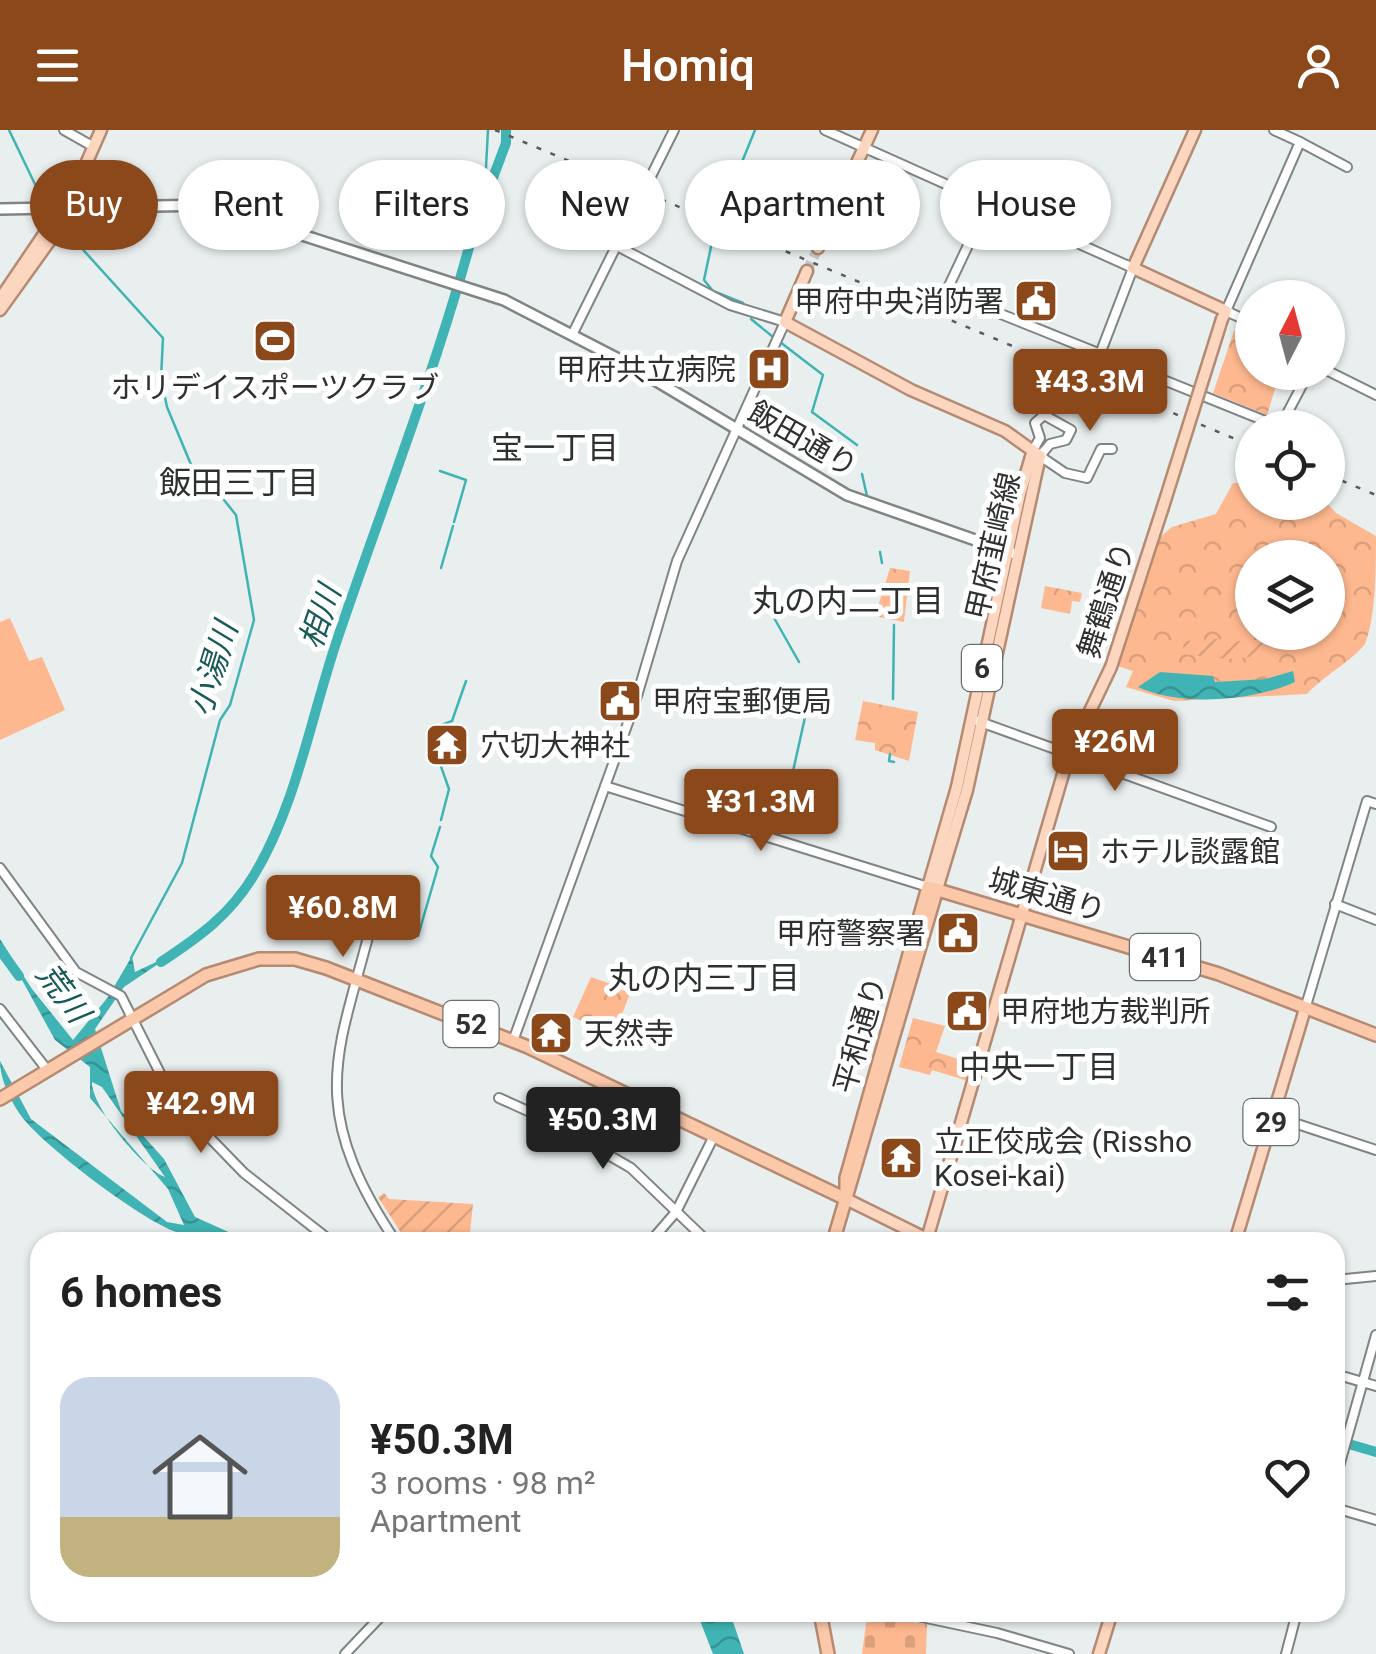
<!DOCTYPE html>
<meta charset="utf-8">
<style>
:root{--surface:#fff;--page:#f6f6f6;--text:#222;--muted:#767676;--line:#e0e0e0;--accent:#8b481a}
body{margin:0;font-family:Roboto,"Noto Sans JP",sans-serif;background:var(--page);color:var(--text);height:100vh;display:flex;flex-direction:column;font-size:38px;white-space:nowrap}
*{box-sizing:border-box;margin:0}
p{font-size:32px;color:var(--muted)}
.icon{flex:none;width:55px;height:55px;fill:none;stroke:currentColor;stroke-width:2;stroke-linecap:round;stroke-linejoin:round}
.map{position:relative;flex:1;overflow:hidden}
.panel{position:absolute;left:30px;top:1102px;width:1315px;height:390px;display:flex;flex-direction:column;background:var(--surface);border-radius:30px;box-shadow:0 2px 8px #0004}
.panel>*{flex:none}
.banner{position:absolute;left:30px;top:30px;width:1318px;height:90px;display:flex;gap:20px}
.needle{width:65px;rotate:6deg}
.controls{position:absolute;left:1235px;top:150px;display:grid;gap:20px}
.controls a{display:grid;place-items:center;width:110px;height:110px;border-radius:50%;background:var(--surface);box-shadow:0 2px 8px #0004;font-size:50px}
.price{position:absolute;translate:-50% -85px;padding:0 22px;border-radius:10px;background:var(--accent);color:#fff;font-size:32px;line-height:65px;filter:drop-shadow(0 2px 5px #0008)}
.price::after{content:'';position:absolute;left:50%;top:60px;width:30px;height:22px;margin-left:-15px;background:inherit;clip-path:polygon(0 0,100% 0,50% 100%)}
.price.active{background:#222;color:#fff}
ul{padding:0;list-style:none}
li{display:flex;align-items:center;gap:30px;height:250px;padding:0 30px}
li+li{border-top:2px solid var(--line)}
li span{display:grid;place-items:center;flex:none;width:280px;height:200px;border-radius:30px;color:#555}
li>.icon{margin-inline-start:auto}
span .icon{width:120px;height:120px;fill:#fffc;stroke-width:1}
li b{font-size:42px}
h2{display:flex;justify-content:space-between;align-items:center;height:120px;padding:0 30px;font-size:42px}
.chip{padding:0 35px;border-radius:45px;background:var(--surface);box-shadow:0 2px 8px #0004;font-size:35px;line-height:90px}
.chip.active{background:var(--accent);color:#fff}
header{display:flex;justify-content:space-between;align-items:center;height:130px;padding:0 30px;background:var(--accent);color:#fff;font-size:45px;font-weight:600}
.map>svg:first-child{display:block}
</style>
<header><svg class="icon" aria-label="menu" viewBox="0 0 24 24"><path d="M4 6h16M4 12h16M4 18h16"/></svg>Homiq<svg class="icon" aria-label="person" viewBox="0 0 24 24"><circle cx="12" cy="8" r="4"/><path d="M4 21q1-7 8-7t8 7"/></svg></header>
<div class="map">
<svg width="1376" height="1524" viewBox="0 0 1376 1524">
<defs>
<pattern id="grass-dots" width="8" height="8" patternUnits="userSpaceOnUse" patternTransform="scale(2.5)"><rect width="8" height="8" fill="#feb88f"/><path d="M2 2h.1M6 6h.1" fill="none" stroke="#da9f7c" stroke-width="1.8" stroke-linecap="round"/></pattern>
<pattern id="cemetery-stones" width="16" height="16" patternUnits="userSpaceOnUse" patternTransform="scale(2.5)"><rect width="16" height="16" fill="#feb88f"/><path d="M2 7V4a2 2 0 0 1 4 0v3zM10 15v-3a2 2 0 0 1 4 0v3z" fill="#da9f7c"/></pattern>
<pattern id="park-crowns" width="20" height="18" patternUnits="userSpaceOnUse" patternTransform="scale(2.5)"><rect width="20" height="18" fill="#feb88f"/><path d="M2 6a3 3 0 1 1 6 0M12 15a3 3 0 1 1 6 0" fill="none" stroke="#da9f7c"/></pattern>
<pattern id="garden-furrows" width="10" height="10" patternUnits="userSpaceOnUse" patternTransform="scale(2.5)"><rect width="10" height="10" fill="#feb88f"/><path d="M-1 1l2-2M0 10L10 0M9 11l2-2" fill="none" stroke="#da9f7c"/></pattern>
<pattern id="water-waves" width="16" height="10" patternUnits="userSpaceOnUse" patternTransform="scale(2.5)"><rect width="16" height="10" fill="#40b4b4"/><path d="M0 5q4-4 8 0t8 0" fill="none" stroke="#369393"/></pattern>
</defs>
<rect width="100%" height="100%" fill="#e9eeee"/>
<!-- grass -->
<polygon fill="url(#grass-dots)" points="1098,585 1135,602 1119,634 1084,618"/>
<!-- cemetery -->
<g fill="url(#cemetery-stones)">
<polygon points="296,758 330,763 327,782 298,781"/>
<polygon points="867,1486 927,1494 926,1524 862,1524"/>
</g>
<!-- park -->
<g fill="url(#park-crowns)" fill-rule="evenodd">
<polygon points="1242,198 1252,204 1252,242 1282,243 1289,247 1275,259 1267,285 1213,263 1234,201"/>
<path d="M 1233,353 L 1252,353 L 1252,372 L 1327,373 L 1336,383 L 1376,406 C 1376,439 1376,486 1365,514 C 1352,531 1322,547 1307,564 L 1174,571 L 1126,557 L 1133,541 L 1117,536 L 1159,408 L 1172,397 L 1216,384 ZM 1252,428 L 1328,428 L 1328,502 L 1252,502 Z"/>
<polygon points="890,438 910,441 904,492 875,486"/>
<polygon points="1045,456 1082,463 1080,472 1072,471 1070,484 1041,478"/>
<polygon points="863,571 918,582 909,631 875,620 875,613 855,610"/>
<polygon points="591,847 631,861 614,905 573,887"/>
<polygon points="913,888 945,896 936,922 971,933 968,951 932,940 930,945 899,937"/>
</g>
<!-- garden -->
<g fill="url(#garden-furrows)">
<polygon points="1214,509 1263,513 1263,526 1226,529 1181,524 1185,511"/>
<polygon points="384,1063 389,1069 473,1074 470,1103 452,1112 407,1112 378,1067"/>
</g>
<!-- pitch -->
<polygon fill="#feb88f" points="10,488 29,531 42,527 65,580 0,610 0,492"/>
<!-- water -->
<g fill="url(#water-waves)" fill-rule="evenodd">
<path d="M 1293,541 L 1295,552 C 1254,571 1180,577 1138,557 L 1160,542 L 1213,546 L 1215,552 L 1266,549 Z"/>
<path d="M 0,809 L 32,859 L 73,910 L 108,867 L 132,826 L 135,842 L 173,824 L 124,857 L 95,899 L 121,981 L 164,1029 L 195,1087 L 251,1112 C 226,1112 199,1110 176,1102 C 140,1089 45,1017 22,987 C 11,972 0,949 0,931 L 31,989 L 167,1092 L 184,1095 L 168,1059 L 90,968 L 90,937 L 55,910 L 11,830 L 0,820 ZM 92,952 L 102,957 L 165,1047 C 142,1038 91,976 92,952 Z"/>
<polygon points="697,1483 730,1483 744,1524 713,1524"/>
</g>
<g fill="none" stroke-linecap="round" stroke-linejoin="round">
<!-- stream -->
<g stroke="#40b4b4" stroke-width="2.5">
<polyline points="9,0 43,71"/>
<polyline points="485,56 488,0"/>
<polyline points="67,102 163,208 161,248 167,277 197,349 220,365 236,385 254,490 230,575 220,590 182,733 131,828"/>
<polyline points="743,173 713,161 704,150 715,98 755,0"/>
<polyline points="751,189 773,207"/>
<polyline points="780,212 823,245 812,282 857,315"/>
<polyline points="440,341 466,350 454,392"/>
<polyline points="862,344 867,366"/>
<polyline points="880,422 882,433"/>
<polyline points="441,438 453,396"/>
<polyline points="773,486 799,532"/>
<polyline points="893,569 894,495"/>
<polyline points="890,624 889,631 894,632"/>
<polyline points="785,677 812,556"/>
<polyline points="441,690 449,659 428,600 452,591 466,551"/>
<polyline points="418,806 438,737 431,726 440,697"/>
</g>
<!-- river -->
<g stroke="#40b4b4" stroke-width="10">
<polyline points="0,820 19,846"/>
<path d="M 161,832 C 199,807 230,785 254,745 C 296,676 311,587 337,510 C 388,359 448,210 485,56 L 491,53 L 506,13 L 506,0"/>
<polyline points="1335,1310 1376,1322"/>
</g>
<!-- primary-tunnel -->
<polyline stroke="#c4c8c8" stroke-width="10" stroke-dasharray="10 5" stroke-linecap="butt" points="807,141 818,118"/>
<defs>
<g id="tertiary">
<polyline points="64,0 94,17"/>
<polyline points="825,0 1133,138 1100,224"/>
<polyline points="1300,12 1347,37"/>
<polyline points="988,73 946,162 1108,227"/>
<polyline points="1252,193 1226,181 1300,12 1274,0"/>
<polyline points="573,203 674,0"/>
<polyline points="1114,230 1280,297 1309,242"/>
<polyline points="1328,241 1376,265"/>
<polyline points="1033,320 1040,308 1035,293 1044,285 1071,300 1066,310 1050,314 1040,326 1065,343 1087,348 1101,319 1112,319"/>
<polyline points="972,589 1271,697"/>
<polyline points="605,656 928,757"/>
<polyline points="0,738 76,842 121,866 164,951 209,1007 244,1043 332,1112"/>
<path d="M 381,753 C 348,911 294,960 396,1112"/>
<polyline points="1335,774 1376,790"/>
<polyline points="0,879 48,941"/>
<polyline points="1305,879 1367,671 1376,674"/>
<polyline points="513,911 634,576 677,431 785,192 730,175 617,116"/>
<polyline points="499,968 548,990 631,1038 708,1112"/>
<polyline points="1273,986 1376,1020"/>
<polyline points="650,1112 676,1082 714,1006"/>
<polyline points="1335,1150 1376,1146"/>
<polyline points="1335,1244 1376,1256"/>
<polyline points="1335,1351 1376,1205"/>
<polyline points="1335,1378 1376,1390"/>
<polyline points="898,1482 997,1503 1069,1524"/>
<polyline points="345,1524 385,1482"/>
<polyline points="1286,1524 1297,1482"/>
</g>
<polyline id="secondary" points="0,79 209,75 504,170 628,234 847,365 1015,424"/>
<g id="primary">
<polyline points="1195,0 1133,138 1226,181 1222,189"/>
<polyline points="84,49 96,76"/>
<polyline points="818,118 872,0"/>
<polyline points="807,141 785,192 911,260 1005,301 1040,326 967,660 937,759"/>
<polyline points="0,169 61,79"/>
<polyline points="0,180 56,102 101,0"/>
<polyline points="928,757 957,657 1020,364 1033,320"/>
<polyline points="846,1069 927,1109 1068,627 1111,537 1162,380"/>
<polyline points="1235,1112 1305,879"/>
<polyline points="1099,1524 1112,1482"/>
</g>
<g id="trunk">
<polyline points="0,969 206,845 259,829 295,829 326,838 528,917 846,1069"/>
<polyline points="846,1069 846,1048 928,757 1219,844 1376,905"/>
<polyline points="833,1112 937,759"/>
<polyline points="820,1482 828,1524"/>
</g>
</defs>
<!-- tertiary casing -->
<use href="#tertiary" stroke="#7f8484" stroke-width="12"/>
<!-- secondary casing -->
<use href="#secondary" stroke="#7f8484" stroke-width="14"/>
<!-- primary casing -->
<use href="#primary" stroke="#b48b72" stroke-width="15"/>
<!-- trunk casing -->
<use href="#trunk" stroke="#b48b72" stroke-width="16"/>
<!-- tertiary -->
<use href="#tertiary" stroke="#fff" stroke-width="8"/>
<!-- secondary -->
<use href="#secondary" stroke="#fff" stroke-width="9"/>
<!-- primary -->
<use href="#primary" stroke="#fdd6bf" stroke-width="10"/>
<!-- trunk -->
<use href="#trunk" stroke="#fcc8aa" stroke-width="11"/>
<!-- rail -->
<g stroke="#595c5c" stroke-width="2.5" stroke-dasharray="5 10" stroke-linecap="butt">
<polyline points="495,0 1252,316"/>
<polyline points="1328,345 1376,365"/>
</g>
<defs>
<polyline id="primary-bridge" points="1162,380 1222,189"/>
</defs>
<!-- primary-bridge casing -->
<use href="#primary-bridge" stroke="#b48b72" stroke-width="15" stroke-linecap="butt"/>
<!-- primary-bridge -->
<use href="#primary-bridge" stroke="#fdd6bf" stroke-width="10"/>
</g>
<!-- icons -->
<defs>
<symbol id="civic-square" viewBox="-11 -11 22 22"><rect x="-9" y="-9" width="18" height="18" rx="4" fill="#8b481a" stroke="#fff"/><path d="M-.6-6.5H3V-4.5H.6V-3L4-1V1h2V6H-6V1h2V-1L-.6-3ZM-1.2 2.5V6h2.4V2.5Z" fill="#fff"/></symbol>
<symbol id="stadium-square" viewBox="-11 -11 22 22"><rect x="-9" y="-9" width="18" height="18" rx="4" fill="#8b481a" stroke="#fff"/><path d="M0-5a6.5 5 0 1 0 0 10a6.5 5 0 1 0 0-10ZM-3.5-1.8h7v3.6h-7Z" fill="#fff"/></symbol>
<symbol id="hospital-square" viewBox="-11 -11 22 22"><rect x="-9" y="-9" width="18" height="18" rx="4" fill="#8b481a" stroke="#fff"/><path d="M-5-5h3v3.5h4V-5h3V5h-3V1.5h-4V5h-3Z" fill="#fff"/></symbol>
<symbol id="temple-square" viewBox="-11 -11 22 22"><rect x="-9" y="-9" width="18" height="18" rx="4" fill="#8b481a" stroke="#fff"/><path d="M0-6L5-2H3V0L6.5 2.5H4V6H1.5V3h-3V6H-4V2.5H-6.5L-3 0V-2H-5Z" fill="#fff"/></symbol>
<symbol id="hotel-square" viewBox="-11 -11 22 22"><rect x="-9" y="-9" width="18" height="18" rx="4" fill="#8b481a" stroke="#fff"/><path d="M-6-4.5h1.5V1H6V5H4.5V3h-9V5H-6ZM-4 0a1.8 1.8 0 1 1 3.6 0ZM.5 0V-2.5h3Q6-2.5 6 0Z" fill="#fff"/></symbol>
</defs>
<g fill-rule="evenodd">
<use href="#civic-square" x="1011" y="146" width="50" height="50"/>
<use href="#stadium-square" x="250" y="186" width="50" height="50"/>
<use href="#hospital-square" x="744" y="214" width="50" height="50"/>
<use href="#civic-square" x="595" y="546" width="50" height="50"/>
<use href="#temple-square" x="422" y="590" width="50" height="50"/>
<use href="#hotel-square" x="1043" y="696" width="50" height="50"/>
<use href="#civic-square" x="933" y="778" width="50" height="50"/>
<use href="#civic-square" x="942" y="856" width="50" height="50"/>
<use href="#temple-square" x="526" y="878" width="50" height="50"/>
<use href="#temple-square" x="876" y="1003" width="50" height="50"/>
</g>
<g text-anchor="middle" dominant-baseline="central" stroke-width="10" stroke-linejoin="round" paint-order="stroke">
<!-- shield labels -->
<g fill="#fff" stroke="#6d6f6f" stroke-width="2.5">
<rect x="962" y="515" width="40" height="46" rx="8"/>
<rect x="1130" y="804" width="70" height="46" rx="8"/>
<rect x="443.5" y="871" width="55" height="46" rx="8"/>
<rect x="1243.5" y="969" width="55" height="46" rx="8"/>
</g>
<g font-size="28" font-weight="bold" fill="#2f3131">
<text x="982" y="538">6</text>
<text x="1165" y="827">411</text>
<text x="471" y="894">52</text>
<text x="1271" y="992">29</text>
</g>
<!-- poi labels -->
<g font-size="30" fill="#2f3131" stroke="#fff" text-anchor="start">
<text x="1004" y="171" text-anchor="end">甲府中央消防署</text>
<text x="736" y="239" text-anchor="end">甲府共立病院</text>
<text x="275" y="257" text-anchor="middle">ホリデイスポーツクラブ</text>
<text x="652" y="571">甲府宝郵便局</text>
<text x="480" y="615">穴切大神社</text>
<text x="1100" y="721">ホテル談露館</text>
<text x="926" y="803" text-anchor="end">甲府警察署</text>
<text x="1000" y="881">甲府地方裁判所</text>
<text x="584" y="903">天然寺</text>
<text x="934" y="1011">立正佼成会 (Rissho<tspan x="934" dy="34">Kosei-kai)</tspan></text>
</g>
<!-- street labels -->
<g font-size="30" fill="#2f3131" stroke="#fff">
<text transform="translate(803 309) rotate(30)">飯田通り</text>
<text transform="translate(993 416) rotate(-77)">甲府韮崎線</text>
<text transform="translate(1106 470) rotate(-72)">舞鶴通り</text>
<text transform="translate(1047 765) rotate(16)">城東通り</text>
<text transform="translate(860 905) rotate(-74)">平和通り</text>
</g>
<!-- neighbourhood labels -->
<g font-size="32" fill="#2c3030" stroke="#fff">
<text x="555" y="318">宝一丁目</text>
<text x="239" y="353">飯田三丁目</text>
<text x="848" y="471">丸の内二丁目</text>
<text x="704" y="848">丸の内三丁目</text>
<text x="1039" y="937">中央一丁目</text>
</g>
<!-- water labels -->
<g font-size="32" font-style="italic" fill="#185959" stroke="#fff">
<text transform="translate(320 487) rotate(-71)">相川</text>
<text transform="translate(213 539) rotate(-73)">小湯川</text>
<text transform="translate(63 863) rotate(53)">荒川</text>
</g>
</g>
</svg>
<div class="controls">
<a><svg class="needle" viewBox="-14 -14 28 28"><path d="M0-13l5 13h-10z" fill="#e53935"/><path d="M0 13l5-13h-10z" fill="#767676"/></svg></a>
<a><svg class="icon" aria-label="locate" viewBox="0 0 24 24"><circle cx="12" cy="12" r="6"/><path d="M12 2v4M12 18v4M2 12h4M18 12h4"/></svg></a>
<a><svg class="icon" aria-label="layers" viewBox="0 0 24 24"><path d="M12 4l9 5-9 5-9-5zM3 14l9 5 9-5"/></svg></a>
</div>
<b class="price" style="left:1090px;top:304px">¥43.3M</b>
<b class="price" style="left:1115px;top:664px">¥26M</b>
<b class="price" style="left:761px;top:724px">¥31.3M</b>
<b class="price" style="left:343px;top:830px">¥60.8M</b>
<b class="price" style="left:201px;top:1026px">¥42.9M</b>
<b class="price active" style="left:603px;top:1042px">¥50.3M</b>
<div class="banner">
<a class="chip active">Buy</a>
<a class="chip">Rent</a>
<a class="chip">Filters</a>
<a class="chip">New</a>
<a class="chip">Apartment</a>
<a class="chip">House</a>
</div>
<section class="panel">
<h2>6 homes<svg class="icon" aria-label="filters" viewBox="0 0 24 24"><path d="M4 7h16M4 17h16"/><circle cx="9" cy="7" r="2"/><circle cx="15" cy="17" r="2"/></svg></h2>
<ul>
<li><span style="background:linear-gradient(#c9d6e8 70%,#c2b280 0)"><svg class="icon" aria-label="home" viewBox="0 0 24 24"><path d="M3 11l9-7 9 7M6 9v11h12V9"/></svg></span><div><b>¥50.3M</b><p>3 rooms · 98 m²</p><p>Apartment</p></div><svg class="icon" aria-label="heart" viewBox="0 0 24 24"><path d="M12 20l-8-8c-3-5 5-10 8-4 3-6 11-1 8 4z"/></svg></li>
</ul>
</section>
</div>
